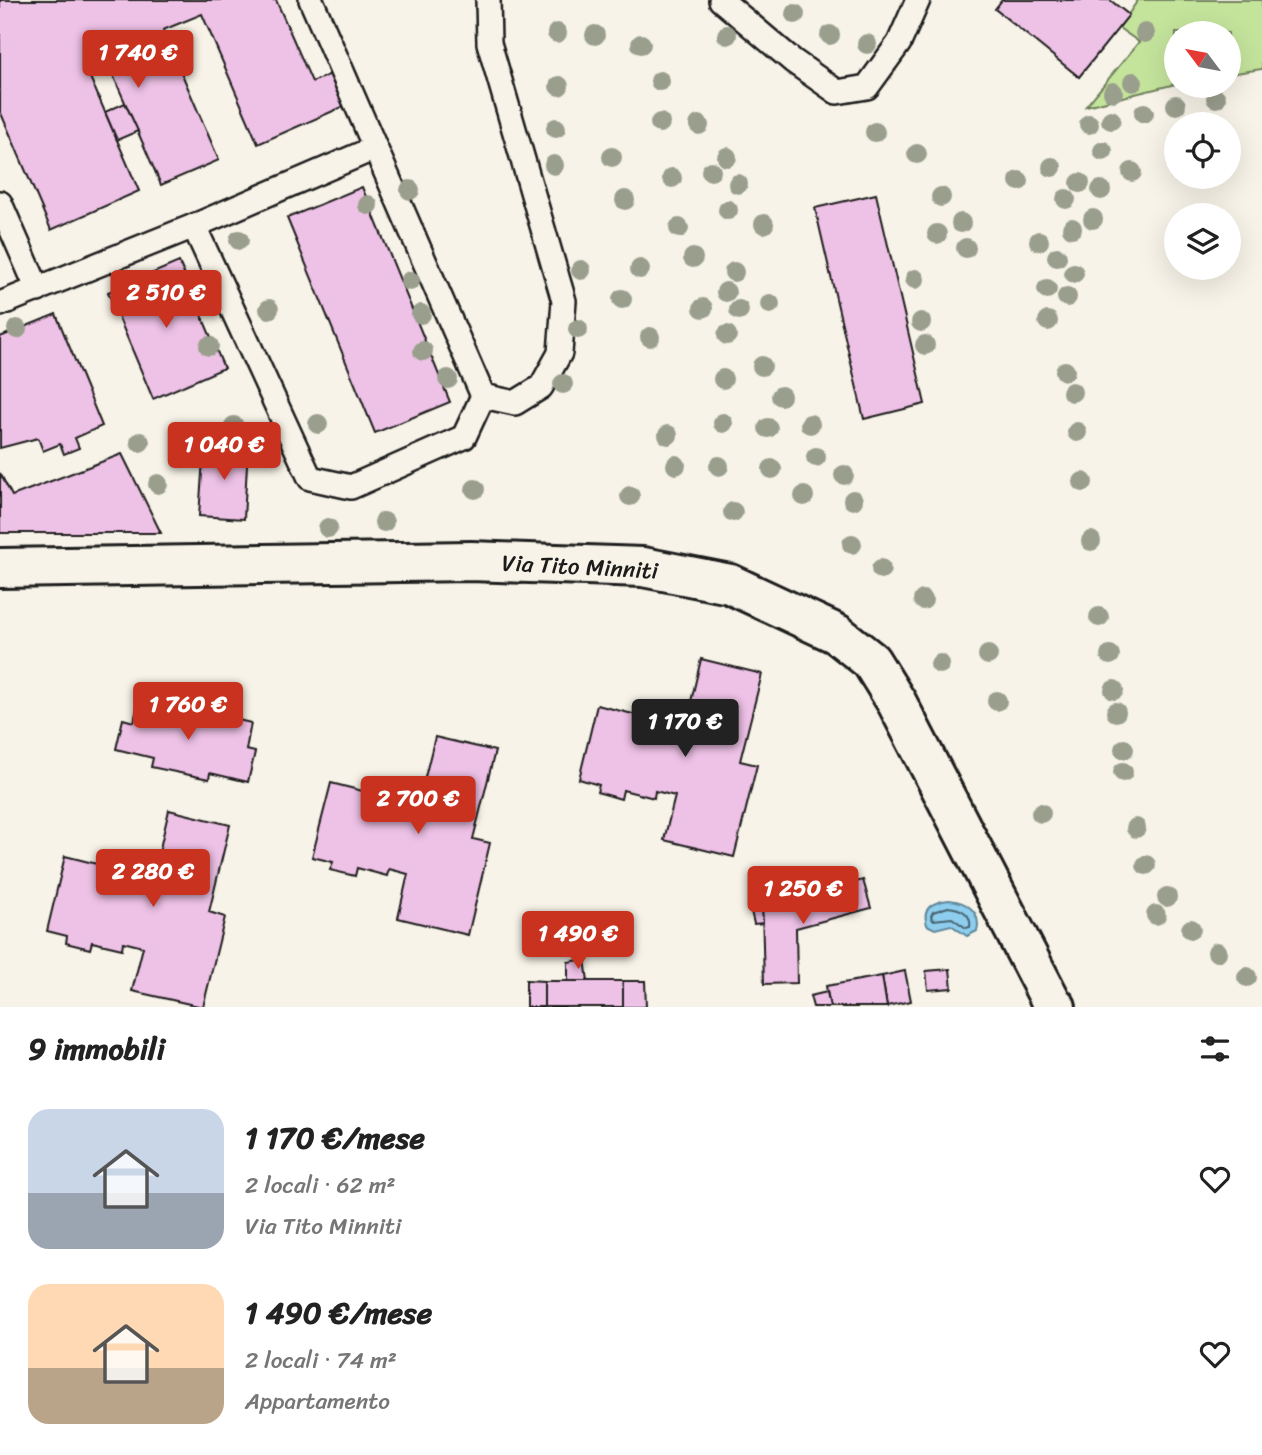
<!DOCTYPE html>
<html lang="it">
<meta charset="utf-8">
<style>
:root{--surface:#fff;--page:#f2f2f2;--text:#222;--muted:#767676;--accent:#c8321e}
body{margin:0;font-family:Sriracha,sans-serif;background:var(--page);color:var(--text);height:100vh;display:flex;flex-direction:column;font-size:26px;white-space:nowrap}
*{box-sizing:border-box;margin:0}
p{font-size:23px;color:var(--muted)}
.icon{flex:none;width:38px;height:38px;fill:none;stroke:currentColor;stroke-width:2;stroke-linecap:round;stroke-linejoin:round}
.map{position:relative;height:1007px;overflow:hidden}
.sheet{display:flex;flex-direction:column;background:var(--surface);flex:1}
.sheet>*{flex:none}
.needle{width:46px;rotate:302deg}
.fabs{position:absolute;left:1164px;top:21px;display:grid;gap:14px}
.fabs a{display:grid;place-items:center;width:77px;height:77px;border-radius:50%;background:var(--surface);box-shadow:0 7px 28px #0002;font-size:35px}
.price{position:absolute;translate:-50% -60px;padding:0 16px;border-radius:7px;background:var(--accent);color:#fff;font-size:23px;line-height:46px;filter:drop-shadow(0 2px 4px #0008)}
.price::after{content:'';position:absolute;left:50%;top:42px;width:21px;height:16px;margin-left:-10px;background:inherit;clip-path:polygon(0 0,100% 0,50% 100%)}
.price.selected{background:#222;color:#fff}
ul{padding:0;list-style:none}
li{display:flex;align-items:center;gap:21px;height:175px;padding:0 28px}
li span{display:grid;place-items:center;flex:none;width:196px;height:140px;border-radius:21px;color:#555}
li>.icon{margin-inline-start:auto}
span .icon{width:84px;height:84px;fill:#fffc;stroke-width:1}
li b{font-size:30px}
h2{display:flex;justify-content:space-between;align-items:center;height:84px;padding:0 28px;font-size:30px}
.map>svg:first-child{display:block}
</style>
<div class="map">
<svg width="1262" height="1007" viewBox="0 0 1262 1007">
<rect width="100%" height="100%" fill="#f7f3e8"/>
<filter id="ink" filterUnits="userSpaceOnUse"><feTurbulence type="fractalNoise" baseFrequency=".0143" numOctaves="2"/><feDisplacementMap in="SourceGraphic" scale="14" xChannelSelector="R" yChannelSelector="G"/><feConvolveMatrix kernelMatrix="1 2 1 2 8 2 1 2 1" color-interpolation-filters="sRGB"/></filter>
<g filter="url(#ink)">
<!-- green -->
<polygon fill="#c4e49c" stroke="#70805c" stroke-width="2" points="1138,0 1262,0 1262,69 1229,74 1228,33 1176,33 1176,84 1086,106 1139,42 1119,28"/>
<!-- water -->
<path fill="#8dceee" stroke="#60879a" stroke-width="2" d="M 949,900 C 966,901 982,912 977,931 L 967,936 L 951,925 L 935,929 L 927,925 C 921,907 933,902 949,900 Z"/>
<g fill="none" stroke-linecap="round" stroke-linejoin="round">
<!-- shore -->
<path stroke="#496370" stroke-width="2" d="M 948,907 C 961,908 972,914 970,927 L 966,928 L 952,918 L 933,920 L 931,916 L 933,912 Z"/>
</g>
<!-- building -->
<g fill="#eec1e6" stroke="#1c1c1c" stroke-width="2">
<polygon points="0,0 276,0 312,82 333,73 347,105 258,144 202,14 163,30 219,160 161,185 103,52 83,61 139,191 51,230 0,111"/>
<polygon points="1002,0 1110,0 1129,15 1079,77 995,9"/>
<polygon points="125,103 138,131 117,140 105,112"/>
<polygon points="362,187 450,402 375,433 287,218"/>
<polygon points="876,194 925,404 864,419 815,208"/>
<polygon points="179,262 224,368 153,399 108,292"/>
<polygon points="56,314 102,426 75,438 79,448 64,454 60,444 43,451 38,438 0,448 0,337"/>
<polygon points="204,444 248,447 244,519 199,516"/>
<polygon points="122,454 161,533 0,533 0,473 12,496"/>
<polygon points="701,659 762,674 740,761 757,765 734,857 664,840 675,796 655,791 654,798 623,790 621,799 597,792 599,785 579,779 597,705 685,727"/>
<polygon points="140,695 170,701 168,711 220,722 221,716 251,723 246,750 255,752 248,782 210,773 209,779 151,767 153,758 116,749 123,719 134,722"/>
<polygon points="435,737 495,751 473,839 490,843 468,935 398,918 408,874 389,869 387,876 357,868 355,876 330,870 333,862 312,857 331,783 418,805"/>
<polygon points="169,810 230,825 209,912 225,917 203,1007 132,991 143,947 123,942 122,949 92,942 90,949 66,943 67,936 47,931 65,856 153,878"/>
<polygon points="863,880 871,908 796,928 797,983 764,984 762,908"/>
<polygon points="762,908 763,923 754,924 751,911"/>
<polygon points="585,959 588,981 568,981 568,962"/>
<polygon points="950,969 952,988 928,990 926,971"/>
<polygon points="905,971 911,1001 887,1006 882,976"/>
<polygon points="882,976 887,1007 830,1007 826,986"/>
<polygon points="526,980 544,981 544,1007 526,1007"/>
<rect x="544" y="981" width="79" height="26"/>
<polygon points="623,981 645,981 646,1007 623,1007"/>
<polygon points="827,992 830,1007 813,1007 810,996"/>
</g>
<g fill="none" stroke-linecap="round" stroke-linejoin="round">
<defs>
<g id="service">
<polyline points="721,0 793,61 837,92 867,87 899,43 918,0"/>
<polyline points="0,203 38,290"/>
<polyline points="194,226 310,478 351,487 464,437 483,396 311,0"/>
<polyline points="0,304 194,226 375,148"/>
<polyline points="483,396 515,403 541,387 560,353 564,301 489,43 488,0"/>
</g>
<polyline id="minor" points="0,568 471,561 643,567 730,584 837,634 871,661 897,703 1052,1003 1056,1007"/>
</defs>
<!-- service casing -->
<use href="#service" stroke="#1c1c1c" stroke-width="28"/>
<!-- minor casing -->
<use href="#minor" stroke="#1c1c1c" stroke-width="44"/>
<!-- service -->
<use href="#service" stroke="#f7f3e8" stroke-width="23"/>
<!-- minor -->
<use href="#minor" stroke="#f7f3e8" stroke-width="38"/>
</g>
<!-- trees -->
<g fill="#9a9e8d">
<circle cx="795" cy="14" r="10"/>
<circle cx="557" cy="33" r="10"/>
<circle cx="1145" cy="33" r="10"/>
<circle cx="595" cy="35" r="10"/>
<circle cx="727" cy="35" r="10"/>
<circle cx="830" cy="35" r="10"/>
<circle cx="641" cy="44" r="10"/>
<circle cx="867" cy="44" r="10"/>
<circle cx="660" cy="81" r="10"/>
<circle cx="1133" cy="82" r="10"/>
<circle cx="559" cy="86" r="10"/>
<circle cx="1113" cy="92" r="10"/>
<circle cx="1216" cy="98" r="10"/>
<circle cx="1176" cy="105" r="10"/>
<circle cx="1144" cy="113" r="10"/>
<circle cx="1111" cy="120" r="10"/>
<circle cx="660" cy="123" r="10"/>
<circle cx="1089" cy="124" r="10"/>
<circle cx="699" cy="125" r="10"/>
<circle cx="556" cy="128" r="10"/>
<circle cx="875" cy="132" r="10"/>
<circle cx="1103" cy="151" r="10"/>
<circle cx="917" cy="154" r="10"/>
<circle cx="612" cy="157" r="10"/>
<circle cx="727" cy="157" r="10"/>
<circle cx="554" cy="165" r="10"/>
<circle cx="1052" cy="167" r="10"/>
<circle cx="711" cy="171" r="10"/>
<circle cx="1132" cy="172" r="10"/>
<circle cx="672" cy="178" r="10"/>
<circle cx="1019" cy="181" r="10"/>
<circle cx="1080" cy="183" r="10"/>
<circle cx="738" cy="184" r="10"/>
<circle cx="410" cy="190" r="10"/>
<circle cx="1101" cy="190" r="10"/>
<circle cx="941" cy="197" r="10"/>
<circle cx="1066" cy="199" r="10"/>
<circle cx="625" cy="200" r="10"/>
<circle cx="368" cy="205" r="10"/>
<circle cx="728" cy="210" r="10"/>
<circle cx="1093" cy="219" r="10"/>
<circle cx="961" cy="223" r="10"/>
<circle cx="764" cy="224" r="10"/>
<circle cx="679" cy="228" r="10"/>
<circle cx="1072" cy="228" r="10"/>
<circle cx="937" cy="234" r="10"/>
<circle cx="239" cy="240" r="10"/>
<circle cx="1039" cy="241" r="10"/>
<circle cx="966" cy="248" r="10"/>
<circle cx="1057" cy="257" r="10"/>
<circle cx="693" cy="258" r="10"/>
<circle cx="640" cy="269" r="10"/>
<circle cx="581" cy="270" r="10"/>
<circle cx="734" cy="272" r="10"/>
<circle cx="1074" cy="273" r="10"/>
<circle cx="915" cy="279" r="10"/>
<circle cx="410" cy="281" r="10"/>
<circle cx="1047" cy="289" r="10"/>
<circle cx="726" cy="292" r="10"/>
<circle cx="1067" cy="297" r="10"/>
<circle cx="622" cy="299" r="10"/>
<circle cx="770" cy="304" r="10"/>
<circle cx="703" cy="308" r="10"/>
<circle cx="269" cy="309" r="10"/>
<circle cx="739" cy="310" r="10"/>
<circle cx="421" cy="314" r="10"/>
<circle cx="1048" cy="321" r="10"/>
<circle cx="921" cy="322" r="10"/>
<circle cx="17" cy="329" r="10"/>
<circle cx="578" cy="329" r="10"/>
<circle cx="727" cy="335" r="10"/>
<circle cx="650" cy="337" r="10"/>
<circle cx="925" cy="345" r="10"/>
<circle cx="209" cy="346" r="10"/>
<circle cx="423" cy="351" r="10"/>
<circle cx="762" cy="366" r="10"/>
<circle cx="1065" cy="371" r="10"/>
<circle cx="448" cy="379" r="10"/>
<circle cx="723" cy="379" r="10"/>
<circle cx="563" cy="384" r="10"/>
<circle cx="1072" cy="392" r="10"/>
<circle cx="781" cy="396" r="10"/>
<circle cx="723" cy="423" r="10"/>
<circle cx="318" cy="424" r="10"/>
<circle cx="810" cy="424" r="10"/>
<circle cx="234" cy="426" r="10"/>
<circle cx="768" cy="428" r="10"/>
<circle cx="1077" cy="432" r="10"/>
<circle cx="668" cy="435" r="10"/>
<circle cx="140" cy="442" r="10"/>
<circle cx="200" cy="443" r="10"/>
<circle cx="816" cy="457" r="10"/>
<circle cx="676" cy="465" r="10"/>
<circle cx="719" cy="466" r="10"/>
<circle cx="772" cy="469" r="10"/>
<circle cx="844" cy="475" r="10"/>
<circle cx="1083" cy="482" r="10"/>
<circle cx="158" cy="484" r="10"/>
<circle cx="475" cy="489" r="10"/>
<circle cx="630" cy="496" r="10"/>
<circle cx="804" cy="496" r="10"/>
<circle cx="853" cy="500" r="10"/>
<circle cx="733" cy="512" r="10"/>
<circle cx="384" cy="522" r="10"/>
<circle cx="328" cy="528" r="10"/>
<circle cx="1091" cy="541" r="10"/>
<circle cx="852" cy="544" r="10"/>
<circle cx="881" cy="569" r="10"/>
<circle cx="923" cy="600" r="10"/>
<circle cx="1099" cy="617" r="10"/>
<circle cx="988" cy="655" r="10"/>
<circle cx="1110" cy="655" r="10"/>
<circle cx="940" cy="664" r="10"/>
<circle cx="1114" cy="690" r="10"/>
<circle cx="997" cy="701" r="10"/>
<circle cx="1116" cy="712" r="10"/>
<circle cx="1124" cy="749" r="10"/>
<circle cx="1123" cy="772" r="10"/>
<circle cx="1041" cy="813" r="10"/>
<circle cx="1136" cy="828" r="10"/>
<circle cx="1146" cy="865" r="10"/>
<circle cx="1167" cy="897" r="10"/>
<circle cx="1156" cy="915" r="10"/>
<circle cx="1191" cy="929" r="10"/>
<circle cx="1217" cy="952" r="10"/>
<circle cx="1247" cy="977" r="10"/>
</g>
</g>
<g text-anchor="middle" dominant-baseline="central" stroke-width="5" stroke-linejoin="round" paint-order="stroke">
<!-- street labels -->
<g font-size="23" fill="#1c1c1c" stroke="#f7f3e8">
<text transform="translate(580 567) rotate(3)">Via Tito Minniti</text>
</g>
</g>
</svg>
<div class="fabs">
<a><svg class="needle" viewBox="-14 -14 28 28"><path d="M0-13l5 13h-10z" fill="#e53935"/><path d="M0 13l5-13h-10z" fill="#767676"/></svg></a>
<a><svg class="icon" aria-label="locate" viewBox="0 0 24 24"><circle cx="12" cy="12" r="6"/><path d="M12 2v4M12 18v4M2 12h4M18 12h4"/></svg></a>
<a><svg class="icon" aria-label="layers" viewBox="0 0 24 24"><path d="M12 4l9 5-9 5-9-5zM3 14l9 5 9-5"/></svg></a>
</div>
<b class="price" style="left:138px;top:90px">1 740 €</b>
<b class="price" style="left:166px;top:330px">2 510 €</b>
<b class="price" style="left:224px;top:482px">1 040 €</b>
<b class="price" style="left:188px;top:742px">1 760 €</b>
<b class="price selected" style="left:685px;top:759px">1 170 €</b>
<b class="price" style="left:418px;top:836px">2 700 €</b>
<b class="price" style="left:153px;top:909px">2 280 €</b>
<b class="price" style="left:803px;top:926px">1 250 €</b>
<b class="price" style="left:578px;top:971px">1 490 €</b>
</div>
<section class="sheet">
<h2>9 immobili<svg class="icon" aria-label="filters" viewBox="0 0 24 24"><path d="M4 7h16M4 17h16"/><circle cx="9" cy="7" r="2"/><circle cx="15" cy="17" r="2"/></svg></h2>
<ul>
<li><span style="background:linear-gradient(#c9d6e8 60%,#9aa5b1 0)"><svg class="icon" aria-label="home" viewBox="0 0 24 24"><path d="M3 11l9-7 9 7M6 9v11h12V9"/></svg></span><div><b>1 170 €/mese</b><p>2 locali · 62 m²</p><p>Via Tito Minniti</p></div><svg class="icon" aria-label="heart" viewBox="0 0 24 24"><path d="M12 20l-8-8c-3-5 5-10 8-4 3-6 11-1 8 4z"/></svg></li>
<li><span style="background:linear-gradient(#ffd9b3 60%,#b9a48a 0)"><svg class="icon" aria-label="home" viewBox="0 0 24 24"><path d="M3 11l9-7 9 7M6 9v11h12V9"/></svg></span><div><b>1 490 €/mese</b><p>2 locali · 74 m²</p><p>Appartamento</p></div><svg class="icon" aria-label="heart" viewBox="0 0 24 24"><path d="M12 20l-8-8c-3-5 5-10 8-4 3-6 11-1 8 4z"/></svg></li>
</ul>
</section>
